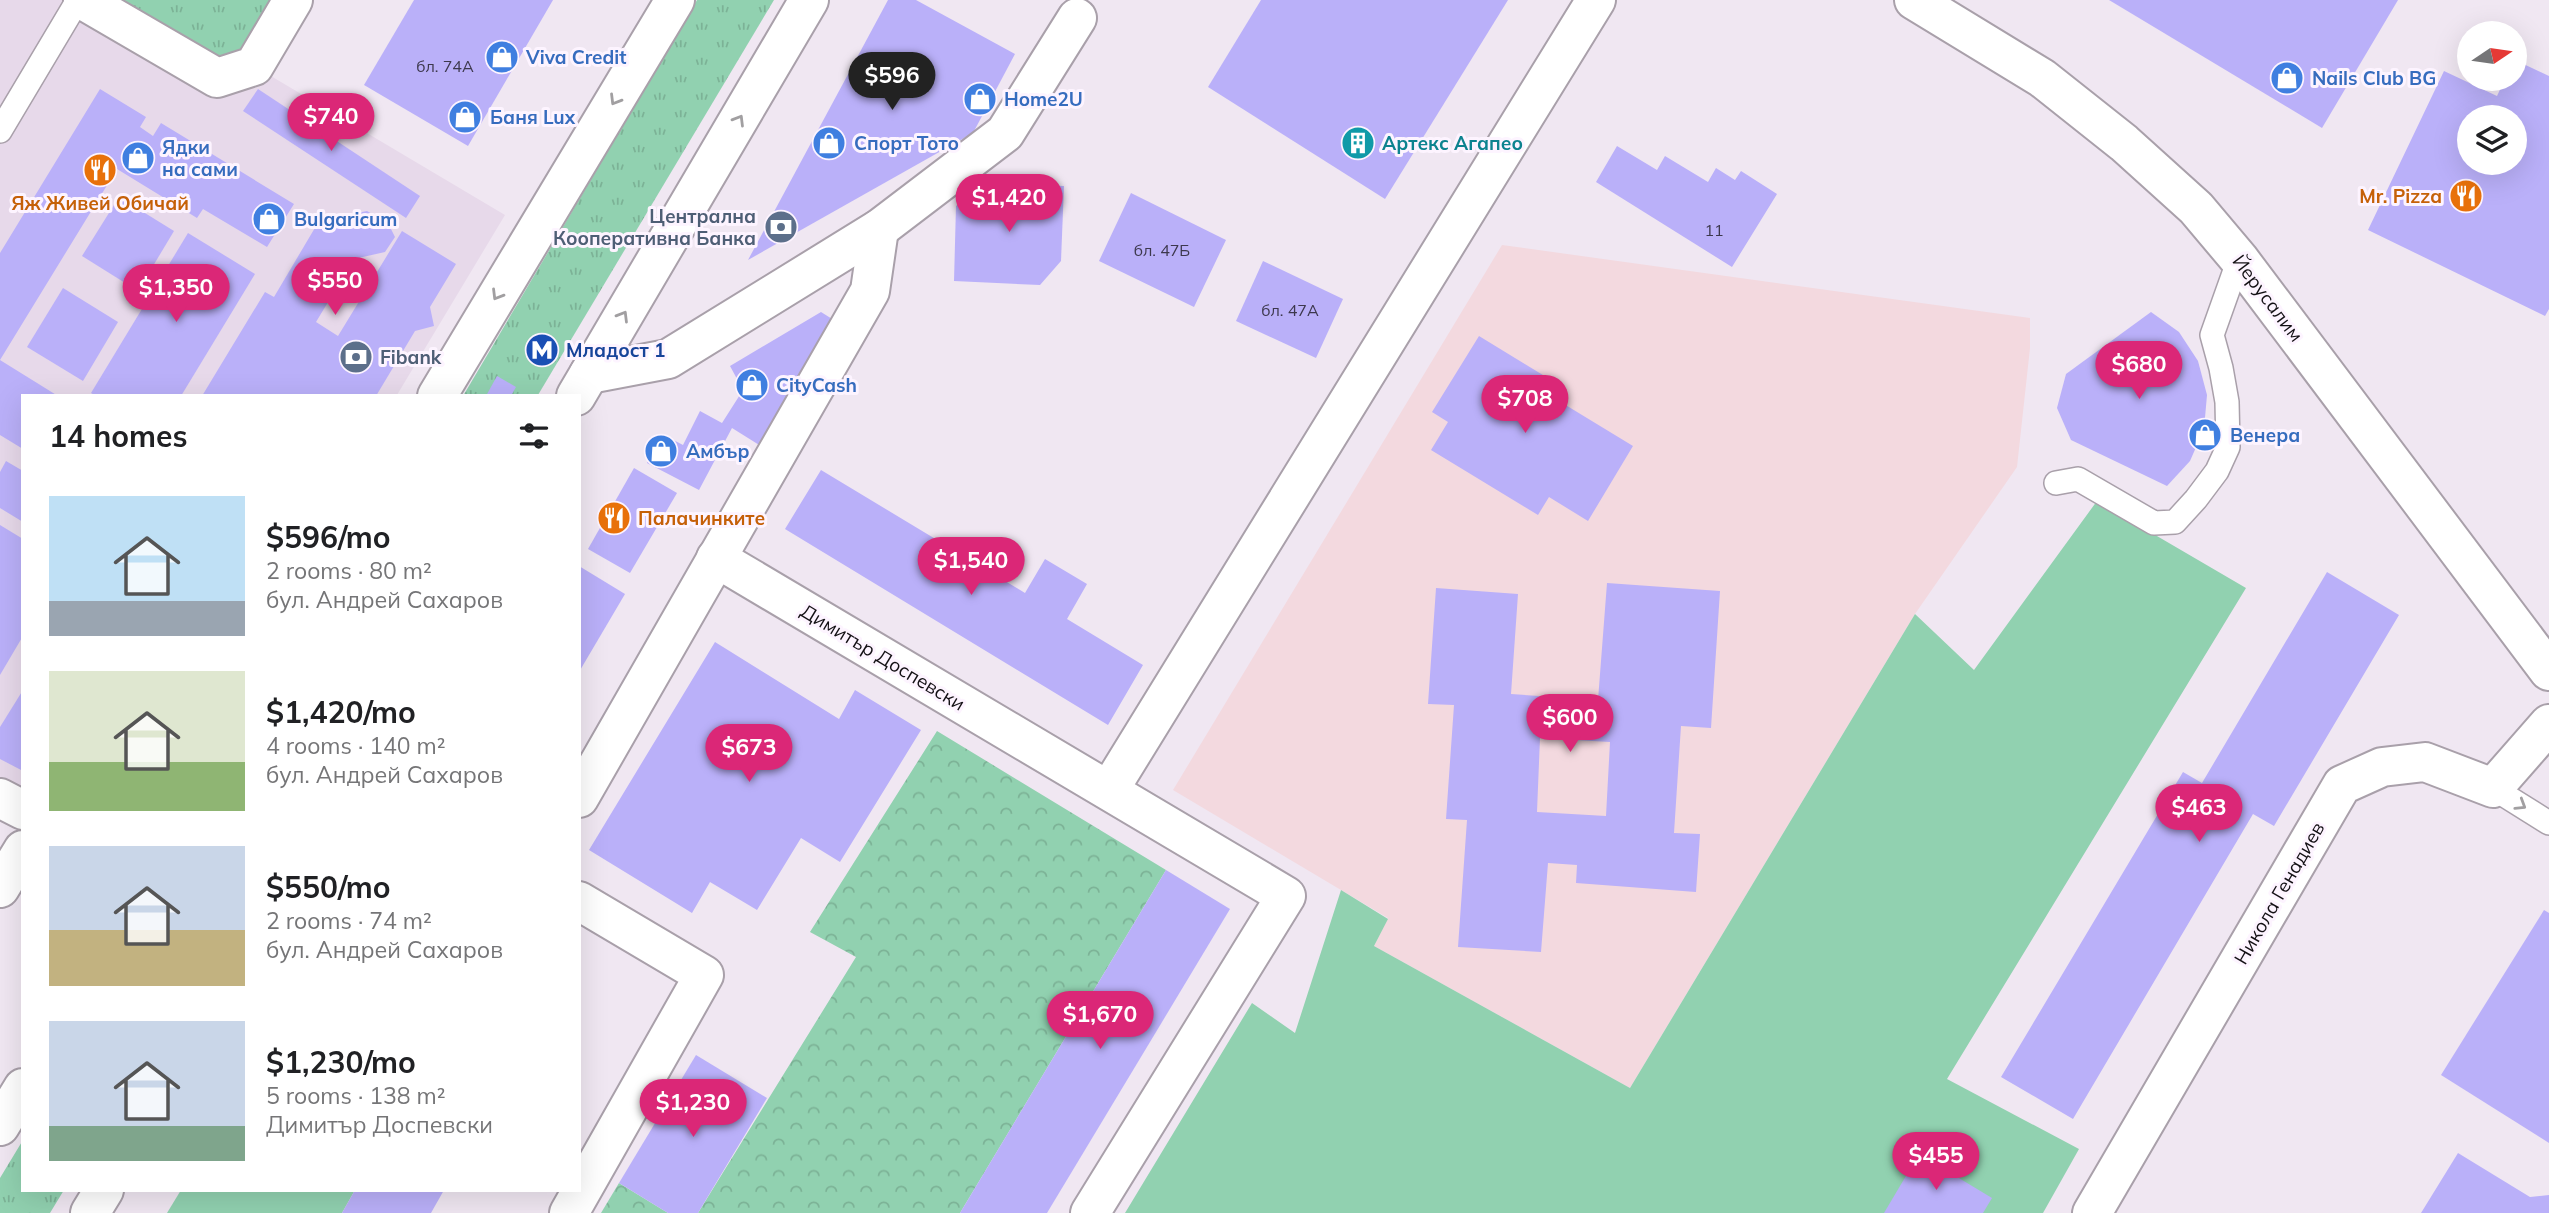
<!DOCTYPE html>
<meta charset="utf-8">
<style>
:root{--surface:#fff;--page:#f2f2f2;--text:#202124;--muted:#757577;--accent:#db2777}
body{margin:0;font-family:Mulish,sans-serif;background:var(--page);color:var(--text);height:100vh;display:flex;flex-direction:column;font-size:26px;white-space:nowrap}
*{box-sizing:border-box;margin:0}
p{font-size:23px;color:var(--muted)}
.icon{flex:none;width:38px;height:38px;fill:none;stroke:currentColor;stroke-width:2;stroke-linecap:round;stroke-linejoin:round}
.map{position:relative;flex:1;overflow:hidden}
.side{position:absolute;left:21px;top:394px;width:560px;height:798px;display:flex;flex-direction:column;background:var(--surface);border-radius:0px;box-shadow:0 7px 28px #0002}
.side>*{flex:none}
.needle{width:46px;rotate:77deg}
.buttons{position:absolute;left:2457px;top:21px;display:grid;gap:14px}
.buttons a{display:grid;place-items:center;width:70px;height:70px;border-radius:50%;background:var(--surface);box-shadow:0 7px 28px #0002;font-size:35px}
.price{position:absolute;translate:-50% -60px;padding:0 16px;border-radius:24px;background:var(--accent);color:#fff;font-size:23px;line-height:46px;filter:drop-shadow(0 2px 4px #0008)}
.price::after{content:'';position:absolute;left:50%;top:42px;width:21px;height:16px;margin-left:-10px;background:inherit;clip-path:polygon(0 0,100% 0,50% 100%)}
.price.selected{background:#222;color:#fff}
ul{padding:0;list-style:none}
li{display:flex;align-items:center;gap:21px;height:175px;padding:0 28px}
li span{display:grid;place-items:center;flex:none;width:196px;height:140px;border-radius:0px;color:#555}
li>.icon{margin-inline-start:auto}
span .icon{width:84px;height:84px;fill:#fffc;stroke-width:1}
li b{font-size:30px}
h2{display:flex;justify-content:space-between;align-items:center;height:84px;padding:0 28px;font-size:30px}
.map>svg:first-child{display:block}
</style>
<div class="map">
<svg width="2549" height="1213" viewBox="0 0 2549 1213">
<defs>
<pattern id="grass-tufts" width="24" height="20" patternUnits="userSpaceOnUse" patternTransform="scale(1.75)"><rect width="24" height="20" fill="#91d1b0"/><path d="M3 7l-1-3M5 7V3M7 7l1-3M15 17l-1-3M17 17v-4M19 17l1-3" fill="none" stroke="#7cb296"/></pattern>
<pattern id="forest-crowns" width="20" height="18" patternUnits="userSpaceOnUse" patternTransform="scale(1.75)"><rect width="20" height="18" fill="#91d1b0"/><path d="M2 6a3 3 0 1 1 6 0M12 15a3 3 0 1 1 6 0" fill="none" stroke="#7cb296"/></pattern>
</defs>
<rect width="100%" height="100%" fill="#f0e7f2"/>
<!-- built -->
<polygon fill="#e7d9ea" points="0,0 83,0 254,66 505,215 397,395 23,396 23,810 0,798"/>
<!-- education -->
<polygon fill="#f3d9df" points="1502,245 2030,318 2030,348 2017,467 1915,614 1630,1088 1374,946 1388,918 1173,790"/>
<!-- grass -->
<g fill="url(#grass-tufts)">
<polygon points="83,0 293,0 217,78"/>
<polygon points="697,0 774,0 538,395 463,396"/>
<polygon points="23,1140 23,1190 64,1190 50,1213 0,1213 0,1178"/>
</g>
<!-- forest -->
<g fill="url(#forest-crowns)">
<polygon points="937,731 1166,870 960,1213 698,1213 856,957 810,932"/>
<polygon points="619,1183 668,1213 601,1213"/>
</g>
<!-- green -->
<g fill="#91d1b0">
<polygon points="2097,501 2246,588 1947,1079 2079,1149 2043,1213 1125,1213 1252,1003 1295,1033 1341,890 1388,919 1374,946 1630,1088 1915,614 1974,670"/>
<polygon points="181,1190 355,1190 342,1213 167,1213"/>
</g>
<!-- building -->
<g fill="#bab0f9" fill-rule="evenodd">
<polygon points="414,0 553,0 468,146 364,85"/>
<polygon points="916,0 1015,54 973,133 748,260 888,0"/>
<polygon points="1261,0 1508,0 1385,199 1208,87"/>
<polygon points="2109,0 2398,0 2322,128"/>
<path d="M 2515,60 L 2549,76 L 2549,309 L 2545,316 L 2368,230 L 2444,71 L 2497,96 L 2505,79 L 2515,79 ZM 2469,117 L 2515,117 L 2515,163 L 2469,163 Z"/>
<polygon points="100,89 146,117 140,127 153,136 161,123 294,204 267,247 203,209 197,218 117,169 0,360 58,396 23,396 23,449 0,435 0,253"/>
<polygon points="258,89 420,196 406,218 243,111"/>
<polygon points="1617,146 1657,170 1665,156 1708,182 1716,168 1735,180 1741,171 1777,194 1732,267 1596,182"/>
<polygon points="985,183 1064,186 1061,261 1040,285 954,281 956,206"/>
<polygon points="1131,193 1226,240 1194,307 1099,261"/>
<polygon points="119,197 174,231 138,291 82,256"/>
<polygon points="367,211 388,223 395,237 385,252 354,259 316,322 338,336 402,231 456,264 430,307 434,326 415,331 376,396 202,396 265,292 274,297 319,221"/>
<polygon points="188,233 255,274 181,396 96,396 91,393"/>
<polygon points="1263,261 1343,299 1316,358 1236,321"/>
<polygon points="63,288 118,322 83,381 27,347"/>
<polygon points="821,312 837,322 764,448 732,428 699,490 647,463 662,434 683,445 700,411 722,423 743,390 730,366"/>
<polygon points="2151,312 2179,332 2198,361 2207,395 2204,429 2190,461 2167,486 2071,440 2057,408 2066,374"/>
<polygon points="1479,336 1566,389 1559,401 1633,446 1588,521 1549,497 1538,515 1431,450 1448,422 1432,412"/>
<polygon points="497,376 516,387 511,396 486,396"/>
<polygon points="6,461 23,471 23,522 0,508 0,472"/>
<polygon points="634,468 677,493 630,573 588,549"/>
<polygon points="821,470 1025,593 1045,559 1087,584 1067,619 1143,665 1108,725 785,529"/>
<polygon points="0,525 23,539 23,636 0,675"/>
<polygon points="579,566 625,594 579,672"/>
<polygon points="2327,572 2399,615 2274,826 2253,814 2073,1119 2001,1077 2183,772 2202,783"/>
<path d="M 1607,583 L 1720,591 L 1711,728 L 1681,726 L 1674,833 L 1700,834 L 1696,892 L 1576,883 L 1577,865 L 1548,863 L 1541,952 L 1458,947 L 1467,820 L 1446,819 L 1454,705 L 1428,704 L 1436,588 L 1518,594 L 1511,694 L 1598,700 ZM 1540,738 L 1610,742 L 1606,816 L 1537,812 Z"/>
<polygon points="715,642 839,719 855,690 921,730 840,862 801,838 757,910 710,882 692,913 589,850"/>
<polygon points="23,690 23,771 0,759 0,727"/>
<polygon points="1166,870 1230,909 1150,1042 1047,1213 960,1213"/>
<polygon points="2544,910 2549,913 2549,1143 2441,1075"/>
<polygon points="696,1055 767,1098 698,1213 668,1213 619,1183"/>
<polygon points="2458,1153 2530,1197 2549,1195 2549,1213 2421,1213"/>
<polygon points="1919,1154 1992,1198 1983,1213 1884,1213"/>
<polygon points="355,1190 444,1190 431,1213 342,1213"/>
</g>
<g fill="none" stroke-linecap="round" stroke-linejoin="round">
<defs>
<g id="service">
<polyline points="0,131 78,0"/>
<polyline points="2056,483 2078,479 2154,523 2175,522 2196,499 2217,471 2228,447 2227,402 2221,368 2212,335 2239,259"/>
<polyline points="2493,788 2549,823"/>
</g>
<g id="minor">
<polyline points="83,0 217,78 254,66 293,0"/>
<polyline points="589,374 668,359 879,229 1005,133 1077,18"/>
<polyline points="716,558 1286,896 1090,1213"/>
<polyline points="1109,790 1596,0"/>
<polyline points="0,798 23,810"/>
<polyline points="579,798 870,291 879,229"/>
<polyline points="0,888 23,850"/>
<polyline points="569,1213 704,975 579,901"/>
<polyline points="2092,1213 2342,785 2382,767 2425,762 2493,788 2549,724"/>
</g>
<polyline id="tertiary" points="1914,0 2042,78 2124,143 2196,208 2239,259 2549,671"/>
<g id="secondary">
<polyline points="437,396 675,0"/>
<polyline points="576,396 809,0"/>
<polyline points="0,1126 23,1088"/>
<polyline points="90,1213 104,1190"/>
</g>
</defs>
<!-- service casing -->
<use href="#service" stroke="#a9a0aa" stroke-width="26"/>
<!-- minor casing -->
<use href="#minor" stroke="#a9a0aa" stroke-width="42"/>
<!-- tertiary casing -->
<use href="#tertiary" stroke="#a9a0aa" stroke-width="42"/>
<!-- secondary casing -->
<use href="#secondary" stroke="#a9a0aa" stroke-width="42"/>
<!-- service -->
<use href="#service" stroke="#fff" stroke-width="23"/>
<!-- minor -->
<use href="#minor" stroke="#fff" stroke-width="38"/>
<!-- tertiary -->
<use href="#tertiary" stroke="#fff" stroke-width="38"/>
<!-- secondary -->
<use href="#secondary" stroke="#fff" stroke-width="38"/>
</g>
<!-- one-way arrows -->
<defs><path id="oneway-chevron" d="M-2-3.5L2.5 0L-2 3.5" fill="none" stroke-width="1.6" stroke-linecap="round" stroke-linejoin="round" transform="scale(1.75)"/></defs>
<g stroke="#a19fa1">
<use href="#oneway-chevron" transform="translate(615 100) rotate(121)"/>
<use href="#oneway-chevron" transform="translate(739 120) rotate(-59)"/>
<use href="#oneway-chevron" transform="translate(497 295) rotate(121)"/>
<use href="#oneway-chevron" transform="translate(623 316) rotate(-59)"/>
<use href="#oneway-chevron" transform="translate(2521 805) rotate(32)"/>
</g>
<!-- icons -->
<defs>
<symbol id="shop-disc" viewBox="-11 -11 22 22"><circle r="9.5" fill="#3f7fe0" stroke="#fdf4ff"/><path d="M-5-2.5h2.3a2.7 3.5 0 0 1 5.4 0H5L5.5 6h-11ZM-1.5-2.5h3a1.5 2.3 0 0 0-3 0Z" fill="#fff"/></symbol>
<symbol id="building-disc" viewBox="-11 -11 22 22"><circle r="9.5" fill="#0f9aa8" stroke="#fdf4ff"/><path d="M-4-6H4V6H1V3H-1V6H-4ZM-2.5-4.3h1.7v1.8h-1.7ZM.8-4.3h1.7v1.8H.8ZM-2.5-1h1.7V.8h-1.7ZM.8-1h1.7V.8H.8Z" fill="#fff"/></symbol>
<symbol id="restaurant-disc" viewBox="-11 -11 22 22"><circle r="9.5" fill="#e8710a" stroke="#fdf4ff"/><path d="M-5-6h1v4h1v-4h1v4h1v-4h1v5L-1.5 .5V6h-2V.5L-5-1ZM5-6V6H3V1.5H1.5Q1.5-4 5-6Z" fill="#fff"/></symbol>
<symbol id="bank-disc" viewBox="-11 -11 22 22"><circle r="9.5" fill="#5c6f8a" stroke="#fdf4ff"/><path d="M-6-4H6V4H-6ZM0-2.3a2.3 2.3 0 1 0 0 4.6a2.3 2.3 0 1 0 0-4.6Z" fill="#fff"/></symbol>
<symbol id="metro-disc" viewBox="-11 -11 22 22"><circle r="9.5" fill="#1a4fb4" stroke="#fdf4ff"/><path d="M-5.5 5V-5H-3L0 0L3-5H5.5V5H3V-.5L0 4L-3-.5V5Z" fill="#fff"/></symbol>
</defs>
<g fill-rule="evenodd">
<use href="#shop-disc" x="483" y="38" width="38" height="38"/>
<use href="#shop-disc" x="2268" y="59" width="38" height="38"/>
<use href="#shop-disc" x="961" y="80" width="38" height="38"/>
<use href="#shop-disc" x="446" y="98" width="38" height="38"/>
<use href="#shop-disc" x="810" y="124" width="38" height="38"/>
<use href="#building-disc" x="1339" y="124" width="38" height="38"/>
<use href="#shop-disc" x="119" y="139" width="38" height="38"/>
<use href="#restaurant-disc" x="81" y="151" width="38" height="38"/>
<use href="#restaurant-disc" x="2447" y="177" width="38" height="38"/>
<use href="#shop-disc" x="250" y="200" width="38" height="38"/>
<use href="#bank-disc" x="762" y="208" width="38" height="38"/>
<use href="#metro-disc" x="523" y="331" width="38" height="38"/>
<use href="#bank-disc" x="337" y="338" width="38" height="38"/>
<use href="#shop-disc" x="733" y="366" width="38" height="38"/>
<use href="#shop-disc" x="2186" y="416" width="38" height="38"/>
<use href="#shop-disc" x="642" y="432" width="38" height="38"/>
<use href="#restaurant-disc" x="595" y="499" width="38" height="38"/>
</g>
<g text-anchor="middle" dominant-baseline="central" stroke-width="6" stroke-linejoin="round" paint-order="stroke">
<!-- number labels -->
<g font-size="16" fill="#3d384d">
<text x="445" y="66">бл. 74А</text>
<text x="1714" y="230">11</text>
<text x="1162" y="250">бл. 47Б</text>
<text x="1290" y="310">бл. 47А</text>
</g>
<!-- shop labels -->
<g font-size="19" font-weight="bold" fill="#366cbe" stroke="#fdf4ff" text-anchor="start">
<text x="526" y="57">Viva Credit</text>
<text x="2312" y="78">Nails Club BG</text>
<text x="1004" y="99">Home2U</text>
<text x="490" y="117">Баня Lux</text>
<text x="854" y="143">Спорт Тото</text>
<text x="162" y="147">Ядки<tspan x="162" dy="22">на сами</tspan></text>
<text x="294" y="219">Bulgaricum</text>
<text x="776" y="385">CityCash</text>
<text x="2230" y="435">Венера</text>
<text x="686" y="451">Амбър</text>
</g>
<!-- culture labels -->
<g font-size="19" font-weight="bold" fill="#0d838f" stroke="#fdf4ff" text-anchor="start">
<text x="1382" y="143">Артекс Агапео</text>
</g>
<!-- food labels -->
<g font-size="19" font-weight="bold" fill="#c56008" stroke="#fdf4ff" text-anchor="end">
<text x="2442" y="196">Mr. Pizza</text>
<text x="100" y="203" text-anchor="middle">Яж Живей Обичай</text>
<text x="638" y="518" text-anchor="start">Палачинките</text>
</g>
<!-- service labels -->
<g font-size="19" font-weight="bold" fill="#4e5e75" stroke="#fdf4ff" text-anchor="end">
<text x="756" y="216">Централна<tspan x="756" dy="22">Кооперативна Банка</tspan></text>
<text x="380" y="357" text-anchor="start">Fibank</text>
</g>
<!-- street labels -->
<g font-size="19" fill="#131014" stroke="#fdf4ff">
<text transform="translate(2268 298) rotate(53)">Йерусалим</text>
<text transform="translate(883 657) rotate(31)">Димитър Доспевски</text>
<text transform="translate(2279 893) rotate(-60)">Никола Генадиев</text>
</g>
<!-- transit labels -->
<g font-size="19" font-weight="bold" fill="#164399" stroke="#fdf4ff" text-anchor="start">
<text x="566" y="350">Младост 1</text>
</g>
</g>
</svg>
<div class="buttons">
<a><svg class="needle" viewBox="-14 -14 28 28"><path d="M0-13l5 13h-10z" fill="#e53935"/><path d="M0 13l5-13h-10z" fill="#757577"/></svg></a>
<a><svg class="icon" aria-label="layers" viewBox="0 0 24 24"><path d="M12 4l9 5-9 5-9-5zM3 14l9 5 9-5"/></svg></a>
</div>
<b class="price selected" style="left:892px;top:112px">$596</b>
<b class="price" style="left:331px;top:153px">$740</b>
<b class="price" style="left:1009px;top:234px">$1,420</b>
<b class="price" style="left:335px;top:317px">$550</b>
<b class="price" style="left:176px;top:324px">$1,350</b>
<b class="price" style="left:2139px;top:401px">$680</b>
<b class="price" style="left:1525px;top:435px">$708</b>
<b class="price" style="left:971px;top:597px">$1,540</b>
<b class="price" style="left:1570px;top:754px">$600</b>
<b class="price" style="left:749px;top:784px">$673</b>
<b class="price" style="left:2199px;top:844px">$463</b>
<b class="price" style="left:1100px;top:1051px">$1,670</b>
<b class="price" style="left:693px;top:1139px">$1,230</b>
<b class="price" style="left:1936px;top:1192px">$455</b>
<section class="side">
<h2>14 homes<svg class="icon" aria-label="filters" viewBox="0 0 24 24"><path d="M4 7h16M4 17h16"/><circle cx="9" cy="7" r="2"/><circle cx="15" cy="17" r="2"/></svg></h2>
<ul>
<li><span style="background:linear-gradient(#bfe0f5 75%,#9aa5b1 0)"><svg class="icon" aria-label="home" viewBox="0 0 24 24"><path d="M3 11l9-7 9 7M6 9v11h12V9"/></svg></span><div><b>$596/mo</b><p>2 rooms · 80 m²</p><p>бул. Андрей Сахаров</p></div></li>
<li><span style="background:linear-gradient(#dfe7d0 65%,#8fb573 0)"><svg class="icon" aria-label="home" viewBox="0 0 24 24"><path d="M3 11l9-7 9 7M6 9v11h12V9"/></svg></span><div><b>$1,420/mo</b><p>4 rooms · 140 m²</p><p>бул. Андрей Сахаров</p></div></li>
<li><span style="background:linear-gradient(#c9d6e8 60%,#c2b280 0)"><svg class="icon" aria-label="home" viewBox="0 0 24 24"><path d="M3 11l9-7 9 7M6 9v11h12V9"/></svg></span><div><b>$550/mo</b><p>2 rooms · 74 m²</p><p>бул. Андрей Сахаров</p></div></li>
<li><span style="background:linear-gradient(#c9d6e8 75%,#7fa58c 0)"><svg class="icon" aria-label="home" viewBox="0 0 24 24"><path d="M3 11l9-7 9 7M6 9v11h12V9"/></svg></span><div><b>$1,230/mo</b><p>5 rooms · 138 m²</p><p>Димитър Доспевски</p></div></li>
</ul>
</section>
</div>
